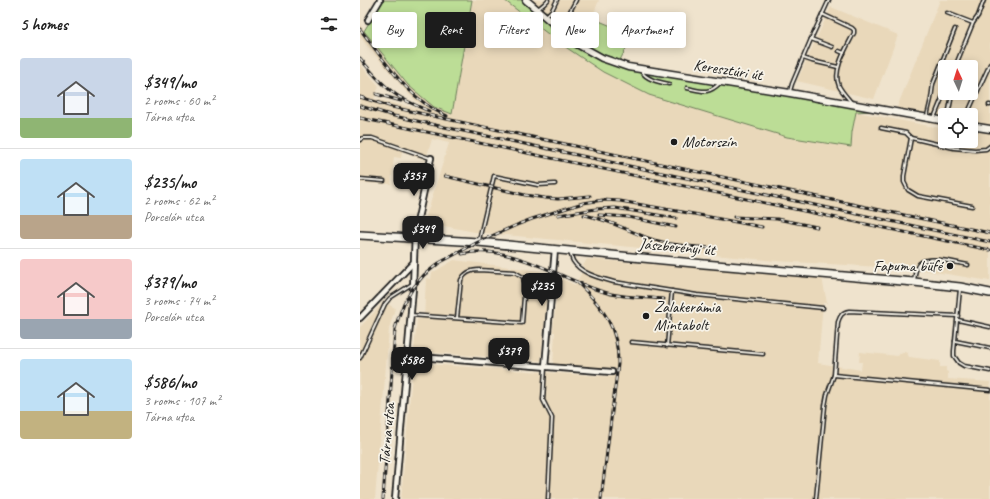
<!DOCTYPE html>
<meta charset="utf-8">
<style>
:root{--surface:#fff;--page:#f6f6f6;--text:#222;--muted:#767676;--line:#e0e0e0;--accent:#1c1c1c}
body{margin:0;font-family:Caveat,sans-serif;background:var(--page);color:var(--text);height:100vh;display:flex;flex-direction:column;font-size:15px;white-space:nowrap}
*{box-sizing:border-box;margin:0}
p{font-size:13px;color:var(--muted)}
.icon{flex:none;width:22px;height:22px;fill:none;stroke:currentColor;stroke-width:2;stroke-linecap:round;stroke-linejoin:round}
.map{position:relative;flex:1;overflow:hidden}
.panel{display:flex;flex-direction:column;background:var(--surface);width:360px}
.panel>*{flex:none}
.top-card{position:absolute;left:12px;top:12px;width:380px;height:36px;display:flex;gap:8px}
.needle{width:26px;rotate:356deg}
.fabs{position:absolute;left:578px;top:60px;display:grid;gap:8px}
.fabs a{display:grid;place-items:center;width:40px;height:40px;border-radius:4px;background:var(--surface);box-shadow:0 2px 10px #0003;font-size:20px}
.price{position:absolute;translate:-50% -34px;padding:0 9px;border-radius:8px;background:var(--accent);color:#fff;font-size:13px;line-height:26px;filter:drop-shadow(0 1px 2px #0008)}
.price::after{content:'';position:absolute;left:50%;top:24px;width:12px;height:9px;margin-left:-6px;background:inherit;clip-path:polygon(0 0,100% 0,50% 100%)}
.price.on{background:#222;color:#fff}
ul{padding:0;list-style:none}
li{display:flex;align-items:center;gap:12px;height:100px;padding:0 20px}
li+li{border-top:1px solid var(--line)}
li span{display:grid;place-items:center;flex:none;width:112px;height:80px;border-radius:4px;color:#555}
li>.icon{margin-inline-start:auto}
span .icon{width:48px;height:48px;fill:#fffc;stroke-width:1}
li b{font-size:17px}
h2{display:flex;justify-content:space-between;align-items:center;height:48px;padding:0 20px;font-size:17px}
.pill{padding:0 14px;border-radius:4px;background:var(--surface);box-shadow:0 2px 10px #0003;font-size:14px;line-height:36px}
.pill.on{background:var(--accent);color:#fff}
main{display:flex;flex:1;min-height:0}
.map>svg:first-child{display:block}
</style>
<main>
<section class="panel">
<h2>5 homes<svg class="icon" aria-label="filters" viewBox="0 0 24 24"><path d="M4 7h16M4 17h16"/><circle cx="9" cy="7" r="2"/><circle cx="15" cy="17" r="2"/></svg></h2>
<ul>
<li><span style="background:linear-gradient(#c9d6e8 75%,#8fb573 0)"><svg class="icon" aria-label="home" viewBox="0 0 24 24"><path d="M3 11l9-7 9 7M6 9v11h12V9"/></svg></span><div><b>$349/mo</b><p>2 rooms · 60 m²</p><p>Tárna utca</p></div></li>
<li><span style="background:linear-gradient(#bfe0f5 70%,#b9a48a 0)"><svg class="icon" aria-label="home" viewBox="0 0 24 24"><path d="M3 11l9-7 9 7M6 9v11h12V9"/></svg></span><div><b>$235/mo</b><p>2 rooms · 62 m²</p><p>Porcelán utca</p></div></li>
<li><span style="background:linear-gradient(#f6c9c9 75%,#9aa5b1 0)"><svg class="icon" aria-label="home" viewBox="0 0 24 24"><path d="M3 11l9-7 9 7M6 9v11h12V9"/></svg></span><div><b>$379/mo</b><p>3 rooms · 74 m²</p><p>Porcelán utca</p></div></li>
<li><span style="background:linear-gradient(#bfe0f5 65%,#c2b280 0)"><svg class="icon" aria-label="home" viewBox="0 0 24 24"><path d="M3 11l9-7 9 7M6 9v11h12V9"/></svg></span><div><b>$586/mo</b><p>3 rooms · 107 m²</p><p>Tárna utca</p></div></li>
</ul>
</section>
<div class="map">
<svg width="630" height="499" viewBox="0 0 630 499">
<rect width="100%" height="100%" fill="#efe3cd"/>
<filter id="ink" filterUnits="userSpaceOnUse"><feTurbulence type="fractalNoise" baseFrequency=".025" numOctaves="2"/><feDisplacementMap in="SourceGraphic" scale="8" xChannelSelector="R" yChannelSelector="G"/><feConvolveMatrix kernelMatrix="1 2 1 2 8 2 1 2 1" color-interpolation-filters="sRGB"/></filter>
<g filter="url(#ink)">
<!-- built -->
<g fill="#e9d8ba" fill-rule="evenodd">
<path d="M 112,0 L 144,0 L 201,44 L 243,72 L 289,95 L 427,137 L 491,147 L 492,132 L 496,112 L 585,129 L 585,141 L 611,141 L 611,115 L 585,115 L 585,127 L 534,115 L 580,0 L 630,0 L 630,281 L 556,269 L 416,261 L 115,232 L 84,226 L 82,231 L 62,230 L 89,143 L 72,139 L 66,159 L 53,156 L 49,153 L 42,151 L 41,158 L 34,157 L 31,184 L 0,183 L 0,113 L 3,114 L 0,112 L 0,64 L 19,86 L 14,99 L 69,111 L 55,100 L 45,90 L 0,37 L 0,25 L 39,74 L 48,85 L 92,114 ZM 585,67 L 611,67 L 611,93 L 585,93 Z"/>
<polygon points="166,0 239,0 232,18 204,15 180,10"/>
<polygon points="471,7 538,35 514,99 437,81"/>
<polygon points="227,259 462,278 467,303 463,303 458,363 501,370 502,362 499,362 500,352 538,356 540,353 544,352 547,353 549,357 580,361 580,367 586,367 586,371 588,372 588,379 630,382 630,499 41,499 53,363 252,377 253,369 193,364 195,332 193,332 198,277 215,285 225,267 223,266"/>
<polygon points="94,260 180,271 188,276 181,361 54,351 57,319 64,319 66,278 71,279 72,273"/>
<polygon points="24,302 35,308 29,329 15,499 0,499 0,327"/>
</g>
<!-- green -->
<g fill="#bcdd96" stroke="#6c7c59">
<polygon points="23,0 112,0 92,114 74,107 48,85 4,31"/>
<polygon points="144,0 166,0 180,10 204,15 232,18 273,35 259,62 341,76 512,111 496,112 492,132 491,147 427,137 289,95 243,72 201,44"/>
</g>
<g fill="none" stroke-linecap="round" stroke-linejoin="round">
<defs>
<g id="service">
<polyline points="178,9 184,4 188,0"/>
<polyline points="587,13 613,23"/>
<path d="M 462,14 L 492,28 L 494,30 L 494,33 C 487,47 472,70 479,86 C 482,92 487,97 491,102"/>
<polyline points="186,16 192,10 197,0"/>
<polyline points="199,27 205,21 216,0"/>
<polyline points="451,39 472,47"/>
<polyline points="479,51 484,53"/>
<polyline points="443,58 452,61 478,67"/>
<polyline points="595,67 613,23 618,16 624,0"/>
<path d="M 281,71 C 287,80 299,82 309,84"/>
<path d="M 327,88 C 342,91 348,95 360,83"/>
<polyline points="430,91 432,84 451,39 469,0"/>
<polyline points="629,105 630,105"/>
<polyline points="588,115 591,100"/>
<polyline points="608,115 610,108 630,64"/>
<polyline points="567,116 571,99 573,84 595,29"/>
<polyline points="574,118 585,91"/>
<polyline points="521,128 546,133 551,138 594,148 615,150 626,149 630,146"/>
<polyline points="551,138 544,176 544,182 548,190 558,196 612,206"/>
<polyline points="0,140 3,138 12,138 70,158"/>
<polyline points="0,179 24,181"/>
<polyline points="119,240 134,176 178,185 195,184"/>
<path d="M 210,252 C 211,255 212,259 213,261 C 221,274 240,278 254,282 L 337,295 L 463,308"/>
<path d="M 554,281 C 555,275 555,267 560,263 C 569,255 597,263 608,265"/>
<polyline points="600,289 594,351 594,356 599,363 604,366 630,371"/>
<path d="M 50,315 L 162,323 L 165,284 L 163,277 L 155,272 L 119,270 C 111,270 105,272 101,280 L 97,318"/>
<polyline points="598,320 630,327"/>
<polyline points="595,341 630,348"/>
<polyline points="271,342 403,354"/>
<polyline points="307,346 312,291"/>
<polyline points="0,358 25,304 30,298 52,284"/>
<polyline points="185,368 183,400 192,418 188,499"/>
<polyline points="474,375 630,390"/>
<path d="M 456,499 L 465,406 L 467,395 L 474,375 L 478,322 C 480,316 482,312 489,311 L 598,316"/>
</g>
<g id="minor">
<polyline points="8,20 20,0"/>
<polyline points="0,318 54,262"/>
<polyline points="46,356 252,372"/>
<polyline points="185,367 195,249"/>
<polyline points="35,499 53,288 55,232 71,158"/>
</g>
<g id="secondary">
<polyline points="166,0 217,44 242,58 268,67 430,93 585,121"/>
<polyline points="611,126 630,129"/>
</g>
<polyline id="primary" points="0,235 118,242 344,264 554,282 600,287 630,293"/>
</defs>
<!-- service casing -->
<use href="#service" stroke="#1c1c1c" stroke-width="5"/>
<!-- minor casing -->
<use href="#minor" stroke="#1c1c1c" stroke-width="8"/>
<!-- secondary casing -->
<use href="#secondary" stroke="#1c1c1c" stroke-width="9"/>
<!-- primary casing -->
<use href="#primary" stroke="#1c1c1c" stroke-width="10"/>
<!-- service -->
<use href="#service" stroke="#f7f3e8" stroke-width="2"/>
<!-- minor -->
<use href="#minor" stroke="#f7f3e8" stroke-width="4.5"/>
<!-- secondary -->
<use href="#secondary" stroke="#f7f3e8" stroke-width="6"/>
<!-- primary -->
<use href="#primary" stroke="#f7f3e8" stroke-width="7"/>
<defs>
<g id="rail">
<path d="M 0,29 C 25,61 48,100 87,116"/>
<path d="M 0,58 C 11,72 23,86 38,96 C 47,102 58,106 69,111"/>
<polyline points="16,94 41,101"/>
<polyline points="0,97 32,107 91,120 630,233"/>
<polyline points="0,106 34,116 89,128 630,242"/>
<polyline points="0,118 630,250"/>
<polyline points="85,176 165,195 185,198 198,199 230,196"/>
<polyline points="198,215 236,209 255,208 316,218"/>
<path d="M 224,215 C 247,219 266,230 288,238 C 308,245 331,247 352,248"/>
<polyline points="239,215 268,217 316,227"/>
<polyline points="374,217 417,219 457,227"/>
<path d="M 102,254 C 149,242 200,279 244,292 C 262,298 285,297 304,299"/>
<path d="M 217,282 C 242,306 259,327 258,364 L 241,499"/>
<polyline points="23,499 35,329 38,319 44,303 53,288 64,275 79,263 118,242 159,224 172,219 223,203 243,200 260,201 334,214 402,227"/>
</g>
</defs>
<!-- rail casing -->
<use href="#rail" stroke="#1c1c1c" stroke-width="3"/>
<!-- rail -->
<use href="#rail" stroke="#f7f3e8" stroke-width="1.5" stroke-dasharray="4.5" stroke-linecap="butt"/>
</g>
</g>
<!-- markers -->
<g fill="#1c1c1c" stroke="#f7f3e8" stroke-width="1.5">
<circle cx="314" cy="142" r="4"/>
<circle cx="590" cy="266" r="4"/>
<circle cx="286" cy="316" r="4"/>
</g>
<g text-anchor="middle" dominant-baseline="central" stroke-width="3.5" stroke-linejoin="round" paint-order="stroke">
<!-- street labels -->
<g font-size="16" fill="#1c1c1c" stroke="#f7f3e8">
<text transform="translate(368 70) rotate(9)">Keresztúri út</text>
<text transform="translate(317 247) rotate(5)">Jászberényi út</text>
<text transform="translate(27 434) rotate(-85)">Tárna utca</text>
</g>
<!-- poi labels -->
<g font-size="16" fill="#1c1c1c" stroke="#f7f3e8" text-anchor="start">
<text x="322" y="142">Motorszín</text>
<text x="582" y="266" text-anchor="end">Fapuma büfé</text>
<text x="294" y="307">Zalakerámia<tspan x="294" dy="18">Mintabolt</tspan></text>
</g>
</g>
</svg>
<div class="fabs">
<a><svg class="needle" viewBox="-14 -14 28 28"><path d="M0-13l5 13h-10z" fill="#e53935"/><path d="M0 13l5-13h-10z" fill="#767676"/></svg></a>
<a><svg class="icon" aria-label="locate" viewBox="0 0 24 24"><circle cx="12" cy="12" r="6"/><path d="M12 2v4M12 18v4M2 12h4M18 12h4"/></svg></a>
</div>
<b class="price" style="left:54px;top:197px">$357</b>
<b class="price on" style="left:63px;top:250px">$349</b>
<b class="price" style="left:182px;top:307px">$235</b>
<b class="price" style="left:149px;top:372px">$379</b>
<b class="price" style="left:52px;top:381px">$586</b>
<div class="top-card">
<a class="pill">Buy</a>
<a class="pill on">Rent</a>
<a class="pill">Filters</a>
<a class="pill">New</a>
<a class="pill">Apartment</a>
</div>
</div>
</main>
